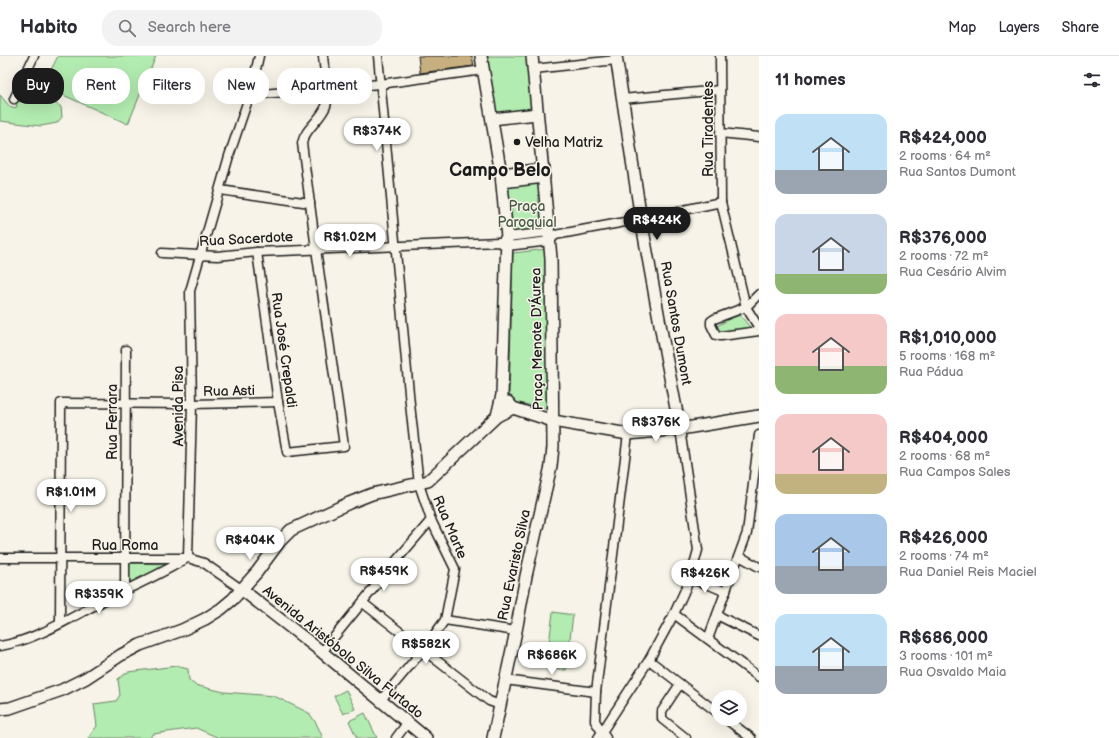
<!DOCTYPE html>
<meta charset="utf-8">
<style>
:root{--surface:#fff;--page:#f2f2f3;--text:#2b2b33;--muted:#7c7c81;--line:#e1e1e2;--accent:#1c1c1c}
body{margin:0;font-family:"Balsamiq Sans",sans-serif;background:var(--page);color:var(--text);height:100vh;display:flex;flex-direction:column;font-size:15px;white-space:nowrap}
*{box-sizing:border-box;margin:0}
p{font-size:13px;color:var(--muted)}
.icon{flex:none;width:22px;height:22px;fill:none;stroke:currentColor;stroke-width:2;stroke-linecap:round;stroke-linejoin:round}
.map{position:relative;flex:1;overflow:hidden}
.drawer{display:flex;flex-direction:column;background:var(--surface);width:360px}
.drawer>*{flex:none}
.hud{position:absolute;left:12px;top:12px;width:380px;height:36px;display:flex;gap:8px}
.controls{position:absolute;left:711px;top:634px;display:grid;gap:8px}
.controls a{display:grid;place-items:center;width:36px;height:36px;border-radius:50%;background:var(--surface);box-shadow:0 4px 16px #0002;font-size:20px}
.price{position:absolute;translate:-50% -34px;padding:0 9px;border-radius:14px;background:#fff;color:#222;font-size:13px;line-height:26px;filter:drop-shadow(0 1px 2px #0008)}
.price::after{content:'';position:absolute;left:50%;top:24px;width:12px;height:9px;margin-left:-6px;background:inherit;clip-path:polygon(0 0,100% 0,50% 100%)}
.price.current{background:var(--accent);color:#fff}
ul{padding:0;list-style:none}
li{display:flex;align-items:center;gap:12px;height:100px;padding:0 16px}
li span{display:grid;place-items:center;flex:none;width:112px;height:80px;border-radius:12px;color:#555}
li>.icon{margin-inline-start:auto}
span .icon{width:48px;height:48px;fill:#fffc;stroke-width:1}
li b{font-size:17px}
h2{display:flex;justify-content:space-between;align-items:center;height:48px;padding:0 16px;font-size:17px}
.pill{padding:0 14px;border-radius:16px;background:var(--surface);box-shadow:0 4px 16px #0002;font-size:14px;line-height:36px}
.pill.current{background:var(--accent);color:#fff}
header{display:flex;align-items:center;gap:24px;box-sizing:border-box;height:56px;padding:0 20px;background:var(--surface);border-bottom:1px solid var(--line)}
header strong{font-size:19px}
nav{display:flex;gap:22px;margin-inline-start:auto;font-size:14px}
.search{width:280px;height:36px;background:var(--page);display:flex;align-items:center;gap:10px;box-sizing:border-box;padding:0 14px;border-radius:16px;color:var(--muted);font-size:15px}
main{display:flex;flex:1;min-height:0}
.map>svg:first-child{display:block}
</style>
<header>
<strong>Habito</strong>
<div class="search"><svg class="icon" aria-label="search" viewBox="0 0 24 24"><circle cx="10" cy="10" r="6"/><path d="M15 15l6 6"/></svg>Search here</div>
<nav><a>Map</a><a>Layers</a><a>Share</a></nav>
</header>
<main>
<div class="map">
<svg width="759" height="682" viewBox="0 0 759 682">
<rect width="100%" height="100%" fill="#f7f3e8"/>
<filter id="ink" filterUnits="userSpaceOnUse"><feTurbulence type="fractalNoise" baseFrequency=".025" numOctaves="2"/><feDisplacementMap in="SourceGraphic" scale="8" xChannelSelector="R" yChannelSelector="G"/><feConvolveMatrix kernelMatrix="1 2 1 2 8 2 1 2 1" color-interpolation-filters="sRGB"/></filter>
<g filter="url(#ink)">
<!-- green -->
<g fill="#b3ecb0" stroke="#688466">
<polygon points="58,0 156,0 128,68 43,30"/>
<polygon points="485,0 527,0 532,54 497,58 494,55"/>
<path d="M 0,39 L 11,52 L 17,51 L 16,46 C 32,44 47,40 61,51 L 62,61 L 57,67 L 41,70 L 0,65 Z"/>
<polygon points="539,123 546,174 512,178 506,127"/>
<polygon points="548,193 548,353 509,345 513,197"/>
<polygon points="740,259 753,275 722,279 714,272 727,264"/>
<polygon points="128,507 171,508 127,530"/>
<polygon points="553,556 573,559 566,614 546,612"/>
<polygon points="176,610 188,613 189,624 195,629 224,636 274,640 309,657 316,667 323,682 219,682 196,672 153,678 150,682 88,682 97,670 94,648 116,645 120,639 118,623 128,616"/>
<polygon points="346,634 355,653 343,658 334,640"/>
<polygon points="365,657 377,682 357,682 349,665"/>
</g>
<!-- building -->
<polygon fill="#c7af7f" stroke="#1c1c1c" points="418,0 472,0 474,10 420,17"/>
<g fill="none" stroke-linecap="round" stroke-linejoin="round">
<defs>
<g id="street">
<polyline points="378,0 410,348 419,428 431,464 455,513 445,564 423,594 380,645"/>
<polyline points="720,0 721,146 746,251 759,272"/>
<polyline points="534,13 616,4"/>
<polyline points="250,39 380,28 483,14"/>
<polyline points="14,43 34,0"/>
<polyline points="622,43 720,34"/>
<polyline points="720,77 759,81"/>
<polyline points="220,134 310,147"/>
<polyline points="503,184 507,181 549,176 555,179 641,163 721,146"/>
<path d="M 257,196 L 278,346 L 287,396 L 344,390 L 316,193 L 302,87 C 306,71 320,65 326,50 C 330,40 324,13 323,0"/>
<polyline points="162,197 217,200 257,196 499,186 507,190 550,185 555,179"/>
<polyline points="759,238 746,251 714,263 711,265 711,269 716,279 721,280 759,275"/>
<polyline points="739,500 759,511"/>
<polyline points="0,502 188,502 204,507 241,533"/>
<polyline points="188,502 192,348 190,235 229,100 251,35 259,0"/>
<polyline points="690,523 707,528 726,536"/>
<polyline points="125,534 126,294"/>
<polyline points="363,547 489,645 500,649"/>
<polyline points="674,558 759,621"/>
<polyline points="717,559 759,580"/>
<polyline points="445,564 516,575"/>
<polyline points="60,567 61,347 192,348 278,346"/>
<polyline points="708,583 747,477 759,379"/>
<path d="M 0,590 C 34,585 72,561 103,545 C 131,531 160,519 187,502"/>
<polyline points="322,596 395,506 431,464"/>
<polyline points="649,604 718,657"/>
<polyline points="505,624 596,636"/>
<polyline points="680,628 662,655 662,663 686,682"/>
<polyline points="726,663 751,682"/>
<polyline points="396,682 408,666"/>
<polyline points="598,682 649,604 674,558 690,523 698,494 680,373"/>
<polyline points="606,682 595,665 596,636 628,378"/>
</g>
<g id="secondary">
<polyline points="481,0 501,118 507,181 502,339 497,360"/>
<polyline points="616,0 641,163 664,290 680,373"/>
<polyline points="492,63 537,58"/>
<polyline points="501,118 544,113"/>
<polyline points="502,126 544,121"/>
<polyline points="508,346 513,352 553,365 628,378 680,373 759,360"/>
<polyline points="241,533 322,596 426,682"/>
<polyline points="0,653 10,652 62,634 86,622 121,599 140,589 182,574 205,563 221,553 233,543 257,516 280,485 291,474 349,447 372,438 428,425 497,360 513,352"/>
<polyline points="493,682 516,575 526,520 551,410 553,391 551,202 532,0"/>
</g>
</defs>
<!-- street casing -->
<use href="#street" stroke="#1c1c1c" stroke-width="11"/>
<!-- secondary casing -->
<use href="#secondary" stroke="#1c1c1c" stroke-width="14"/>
<!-- street -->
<use href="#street" stroke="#f7f3e8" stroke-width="8"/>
<!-- secondary -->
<use href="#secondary" stroke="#f7f3e8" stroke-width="11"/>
</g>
</g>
<!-- markers -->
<circle fill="#1c1c1c" stroke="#f7f3e8" stroke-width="1.5" cx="517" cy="86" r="4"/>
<g text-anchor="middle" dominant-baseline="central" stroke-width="3" stroke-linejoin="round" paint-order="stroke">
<!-- street labels -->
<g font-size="14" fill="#1c1c1c" stroke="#f7f3e8">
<text transform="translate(708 73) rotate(-90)">Rua Tiradentes</text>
<text transform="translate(246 183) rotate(-3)">Rua Sacerdote</text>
<text transform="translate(676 267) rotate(80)">Rua Santos Dumont</text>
<text transform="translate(537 283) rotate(-91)">Praça Menote D'Áurea</text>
<text transform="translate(284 294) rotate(82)">Rua José Crepaldi</text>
<text transform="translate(229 335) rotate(-1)">Rua Asti</text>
<text transform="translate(178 350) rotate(-90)">Avenida Pisa</text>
<text transform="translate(112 366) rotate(-90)">Rua Ferrara</text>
<text transform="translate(450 471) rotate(67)">Rua Marte</text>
<text x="125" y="489">Rua Roma</text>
<text transform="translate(514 509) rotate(-78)">Rua Evaristo Silva</text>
<text transform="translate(343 596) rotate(39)">Avenida Aristóbolo Silva Furtado</text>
</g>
<!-- poi labels -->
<g font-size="14" fill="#1c1c1c" stroke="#f7f3e8" text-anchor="start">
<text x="525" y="86">Velha Matriz</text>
</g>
<!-- park labels -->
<g font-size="14" fill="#495a48" stroke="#f7f3e8">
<text x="527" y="150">Praça<tspan x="527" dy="16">Paroquial</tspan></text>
</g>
<!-- district labels -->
<g font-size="18" font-weight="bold" fill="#1c1c1c" stroke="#f7f3e8">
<text x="500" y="114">Campo Belo</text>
</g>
</g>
</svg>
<div class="controls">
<a><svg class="icon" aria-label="layers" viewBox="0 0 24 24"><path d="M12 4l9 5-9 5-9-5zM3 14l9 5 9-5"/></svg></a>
</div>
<b class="price" style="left:377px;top:96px">R$374K</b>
<b class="price current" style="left:657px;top:185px">R$424K</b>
<b class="price" style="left:350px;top:202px">R$1.02M</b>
<b class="price" style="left:656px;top:387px">R$376K</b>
<b class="price" style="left:71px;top:457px">R$1.01M</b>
<b class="price" style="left:250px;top:505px">R$404K</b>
<b class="price" style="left:384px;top:536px">R$459K</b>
<b class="price" style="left:705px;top:538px">R$426K</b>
<b class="price" style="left:99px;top:559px">R$359K</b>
<b class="price" style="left:426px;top:609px">R$582K</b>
<b class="price" style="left:552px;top:620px">R$686K</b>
<div class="hud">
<a class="pill current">Buy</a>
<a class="pill">Rent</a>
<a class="pill">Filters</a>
<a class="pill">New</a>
<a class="pill">Apartment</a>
</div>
</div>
<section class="drawer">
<h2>11 homes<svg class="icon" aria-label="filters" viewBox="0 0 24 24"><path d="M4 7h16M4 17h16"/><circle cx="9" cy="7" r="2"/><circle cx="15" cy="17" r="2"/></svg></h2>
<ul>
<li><span style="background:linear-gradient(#bfe0f5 70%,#9aa5b1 0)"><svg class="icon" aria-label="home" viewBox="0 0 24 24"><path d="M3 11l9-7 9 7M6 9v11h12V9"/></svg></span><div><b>R$424,000</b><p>2 rooms · 64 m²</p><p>Rua Santos Dumont</p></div></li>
<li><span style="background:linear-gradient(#c9d6e8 75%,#8fb573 0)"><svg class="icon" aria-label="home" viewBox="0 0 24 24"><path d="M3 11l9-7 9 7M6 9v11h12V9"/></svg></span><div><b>R$376,000</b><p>2 rooms · 72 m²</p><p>Rua Cesário Alvim</p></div></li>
<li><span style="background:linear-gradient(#f6c9c9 65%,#8fb573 0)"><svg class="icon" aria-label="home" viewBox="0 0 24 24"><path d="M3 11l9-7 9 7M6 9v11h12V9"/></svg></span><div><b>R$1,010,000</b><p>5 rooms · 168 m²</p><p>Rua Pádua</p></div></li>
<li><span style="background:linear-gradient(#f6c9c9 75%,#c2b280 0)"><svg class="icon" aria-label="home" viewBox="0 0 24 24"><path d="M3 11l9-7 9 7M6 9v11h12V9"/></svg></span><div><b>R$404,000</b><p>2 rooms · 68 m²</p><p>Rua Campos Sales</p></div></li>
<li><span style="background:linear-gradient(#a9c7e8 65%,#9aa5b1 0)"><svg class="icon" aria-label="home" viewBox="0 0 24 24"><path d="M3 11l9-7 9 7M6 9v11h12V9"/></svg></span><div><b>R$426,000</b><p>2 rooms · 74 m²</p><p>Rua Daniel Reis Maciel</p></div></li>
<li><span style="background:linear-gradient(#bfe0f5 65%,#9aa5b1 0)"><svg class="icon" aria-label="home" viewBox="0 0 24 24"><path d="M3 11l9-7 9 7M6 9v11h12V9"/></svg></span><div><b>R$686,000</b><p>3 rooms · 101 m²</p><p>Rua Osvaldo Maia</p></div></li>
</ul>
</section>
</main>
